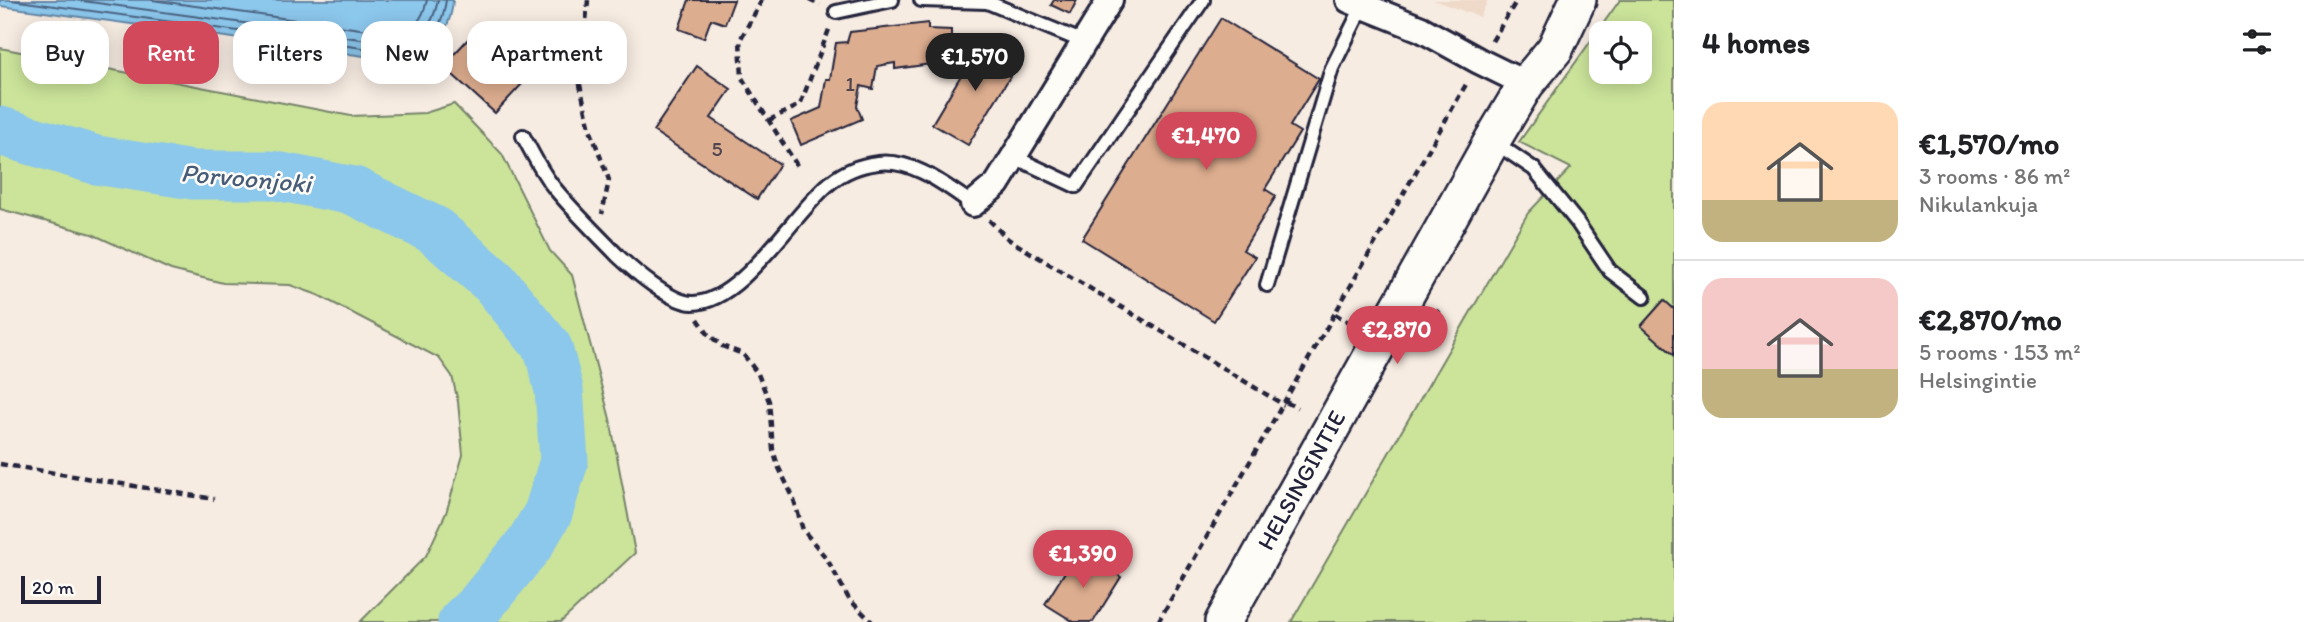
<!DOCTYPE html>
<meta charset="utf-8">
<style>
:root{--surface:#fff;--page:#f2f2f2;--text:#202124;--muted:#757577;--line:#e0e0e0;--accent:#d1495b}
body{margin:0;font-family:Itim,sans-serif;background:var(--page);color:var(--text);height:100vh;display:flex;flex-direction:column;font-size:26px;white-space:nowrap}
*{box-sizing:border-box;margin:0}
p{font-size:23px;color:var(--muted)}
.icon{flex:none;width:38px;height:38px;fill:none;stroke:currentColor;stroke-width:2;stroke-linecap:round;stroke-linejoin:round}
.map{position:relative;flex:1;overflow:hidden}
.details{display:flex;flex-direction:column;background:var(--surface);width:630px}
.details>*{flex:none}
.guide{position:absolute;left:21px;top:21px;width:665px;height:63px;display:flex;gap:14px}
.buttons{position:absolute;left:1589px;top:21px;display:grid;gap:14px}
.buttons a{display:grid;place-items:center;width:63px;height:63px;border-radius:14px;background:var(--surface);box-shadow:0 4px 18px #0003;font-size:35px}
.scale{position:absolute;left:21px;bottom:18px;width:80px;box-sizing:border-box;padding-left:7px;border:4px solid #22223b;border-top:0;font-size:19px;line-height:24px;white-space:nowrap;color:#22223b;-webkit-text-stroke:5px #fdfcf7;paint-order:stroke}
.price{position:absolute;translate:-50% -60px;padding:0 16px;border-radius:24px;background:var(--accent);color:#fff;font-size:23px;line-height:46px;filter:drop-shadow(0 2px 4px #0008)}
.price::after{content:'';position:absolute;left:50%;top:42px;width:21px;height:16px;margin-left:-10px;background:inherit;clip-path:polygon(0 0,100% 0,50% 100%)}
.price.active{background:#222;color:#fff}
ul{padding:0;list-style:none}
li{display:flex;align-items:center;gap:21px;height:175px;padding:0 28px}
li+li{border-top:2px solid var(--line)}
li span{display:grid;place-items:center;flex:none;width:196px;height:140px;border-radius:21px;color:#555}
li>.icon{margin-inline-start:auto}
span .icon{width:84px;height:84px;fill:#fffc;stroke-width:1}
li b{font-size:30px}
h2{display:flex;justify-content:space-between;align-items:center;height:84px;padding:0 28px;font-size:30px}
.chip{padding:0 24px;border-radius:21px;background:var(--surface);box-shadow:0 4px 18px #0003;font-size:24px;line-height:63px}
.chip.active{background:var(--accent);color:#fff}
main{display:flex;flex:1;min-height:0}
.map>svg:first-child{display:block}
</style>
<main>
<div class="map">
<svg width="1674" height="622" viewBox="0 0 1674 622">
<rect width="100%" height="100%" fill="#f7ece2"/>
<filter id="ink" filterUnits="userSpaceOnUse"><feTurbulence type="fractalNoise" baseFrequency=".0143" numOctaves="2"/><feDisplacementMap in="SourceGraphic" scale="14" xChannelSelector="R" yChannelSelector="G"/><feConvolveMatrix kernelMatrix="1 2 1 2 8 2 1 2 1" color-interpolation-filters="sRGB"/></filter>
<g filter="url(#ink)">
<!-- built -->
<polygon fill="#efd9c9" points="1433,0 1488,0 1480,17"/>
<!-- green -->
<g fill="#cbe49a" stroke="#76836a" stroke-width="2" fill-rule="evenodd">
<path d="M 1620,0 L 1674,0 L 1674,622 L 1291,622 L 1528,213 L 1571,168 L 1519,142 ZM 1601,33 L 1640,33 L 1640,72 L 1601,72 Z"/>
<polygon points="0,48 351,116 425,113 454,104 502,154 550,251 572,275 610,419 635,553 561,622 360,622 426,556 446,513 463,455 458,402 452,376 439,358 318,295 290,285 223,283 171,270 92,234 0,209"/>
</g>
<!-- water -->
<path fill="#8cc7ec" stroke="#6285a5" stroke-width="2" d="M 0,0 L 453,0 C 450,38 432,47 400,61 L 0,6 Z"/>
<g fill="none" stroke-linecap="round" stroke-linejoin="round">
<!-- shore -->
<g stroke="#4c6482" stroke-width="2">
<path d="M 11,0 L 399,53 C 430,42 441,34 446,0"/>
<path d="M 75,0 L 397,44 C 424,34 432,29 438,0"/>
<path d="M 152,0 L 396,34 C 416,26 422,22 427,0"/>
</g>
<!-- river -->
<polyline stroke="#8cc7ec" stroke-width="49" points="0,131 96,160 193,175 271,175 354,191 434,230 494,282 548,348 559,390 564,461 548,513 529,545 480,605 462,622"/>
</g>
<!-- building -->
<g fill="#ddad8f" stroke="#22223b" stroke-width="2">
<polygon points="689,0 734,0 725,24 711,19 704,38 679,29"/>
<polygon points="1054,0 1077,0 1070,14 1051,5"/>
<polygon points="1221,18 1319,79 1290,126 1300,132 1265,189 1276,196 1243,250 1255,257 1214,321 1082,239"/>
<polygon points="928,23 928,29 951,30 951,64 931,64 895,69 895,63 877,66 873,89 861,86 857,106 862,119 801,145 791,121 821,108 826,79 830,79 836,43 847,42 850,32"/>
<polygon points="471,36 522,84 495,113 443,66"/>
<polygon points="982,40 1019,62 968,145 932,124"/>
<polygon points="697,66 731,89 711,118 780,164 757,199 653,131"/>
<polygon points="1664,300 1674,309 1674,355 1641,326"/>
<polygon points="1078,551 1121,577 1093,622 1074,622 1045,604"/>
</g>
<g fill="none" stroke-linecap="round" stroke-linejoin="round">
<defs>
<g id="service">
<polyline points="921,0 987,2 1084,42"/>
<polyline points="836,12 892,0"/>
<path d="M 523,136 C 533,154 542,174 556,190 C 575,213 597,234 618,256 C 634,271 671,303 693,303 C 742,303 794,212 830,183 C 843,172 861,165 878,163 C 914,159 946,186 973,204"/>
<polyline points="1493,141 1534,169 1577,222 1610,271 1644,297"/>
<polyline points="1014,157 1076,186 1203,0"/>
<polyline points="1267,285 1332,68 1363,5"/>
</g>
<g id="minor">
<polyline points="1349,0 1421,29 1479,61 1526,84"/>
<polyline points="973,204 997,184 1110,0"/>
</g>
<polyline id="secondary" points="1223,622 1492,141 1526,84 1555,49 1578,0"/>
</defs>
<!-- service casing -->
<use href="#service" stroke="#22223b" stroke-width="18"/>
<!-- minor casing -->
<use href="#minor" stroke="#22223b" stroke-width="30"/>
<!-- secondary casing -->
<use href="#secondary" stroke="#22223b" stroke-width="40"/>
<!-- path -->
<g stroke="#22223b" stroke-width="4.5" stroke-dasharray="7 5" stroke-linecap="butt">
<polyline points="588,0 580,85 590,129 609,180 602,214"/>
<polyline points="762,0 740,40 742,78 798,167"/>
<polyline points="809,0 820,5"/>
<polyline points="1492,41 1517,0"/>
<polyline points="769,120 800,105 830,27"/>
<polyline points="989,220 1008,239 1284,405"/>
<polyline points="1335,314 1355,326"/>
<polyline points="698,319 708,334 722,346 743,354 758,374 769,401 773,450 778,466 793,497 803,530 827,559 849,599 872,622"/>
<polyline points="1427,325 1441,307"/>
<polyline points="1286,402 1297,408"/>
<polyline points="0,464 214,499"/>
<polyline points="1158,622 1468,81"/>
</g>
<!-- service -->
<use href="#service" stroke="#fdfcf7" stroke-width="12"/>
<!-- minor -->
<use href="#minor" stroke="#fdfcf7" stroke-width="24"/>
<!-- secondary -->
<use href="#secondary" stroke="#fdfcf7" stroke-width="35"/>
</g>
</g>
<g text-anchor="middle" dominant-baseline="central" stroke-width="5" stroke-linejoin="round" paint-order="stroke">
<!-- number labels -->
<g font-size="21" fill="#514550">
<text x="850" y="83">1</text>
<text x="717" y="148">5</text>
</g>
<!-- street labels -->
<g font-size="24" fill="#22223b" stroke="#fdfcf7">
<text transform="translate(1301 480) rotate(-61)">HELSINGINTIE</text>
</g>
<!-- water labels -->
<g font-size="26" font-style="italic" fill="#475c79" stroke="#fdfcf7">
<text transform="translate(246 178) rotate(5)">Porvoonjoki</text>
</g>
</g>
</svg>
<div class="buttons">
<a><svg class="icon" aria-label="locate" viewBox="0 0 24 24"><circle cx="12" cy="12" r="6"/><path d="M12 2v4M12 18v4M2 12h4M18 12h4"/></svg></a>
</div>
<div class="scale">20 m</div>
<b class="price active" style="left:975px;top:93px">€1,570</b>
<b class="price" style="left:1206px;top:172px">€1,470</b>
<b class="price" style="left:1397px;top:366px">€2,870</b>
<b class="price" style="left:1083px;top:590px">€1,390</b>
<div class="guide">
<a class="chip">Buy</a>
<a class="chip active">Rent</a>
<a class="chip">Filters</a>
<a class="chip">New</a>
<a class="chip">Apartment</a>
</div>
</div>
<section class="details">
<h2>4 homes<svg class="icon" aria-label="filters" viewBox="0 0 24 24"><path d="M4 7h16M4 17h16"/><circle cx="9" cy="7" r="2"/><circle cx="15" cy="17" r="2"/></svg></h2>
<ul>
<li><span style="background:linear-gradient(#ffd9b3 70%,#c2b280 0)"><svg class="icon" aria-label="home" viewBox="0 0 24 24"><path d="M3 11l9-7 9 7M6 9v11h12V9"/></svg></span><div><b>€1,570/mo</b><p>3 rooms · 86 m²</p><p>Nikulankuja</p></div></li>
<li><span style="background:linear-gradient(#f6c9c9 65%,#c2b280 0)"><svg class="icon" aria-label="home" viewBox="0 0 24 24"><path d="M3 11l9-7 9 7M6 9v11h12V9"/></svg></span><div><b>€2,870/mo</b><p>5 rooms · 153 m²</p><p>Helsingintie</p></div></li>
</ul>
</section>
</main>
